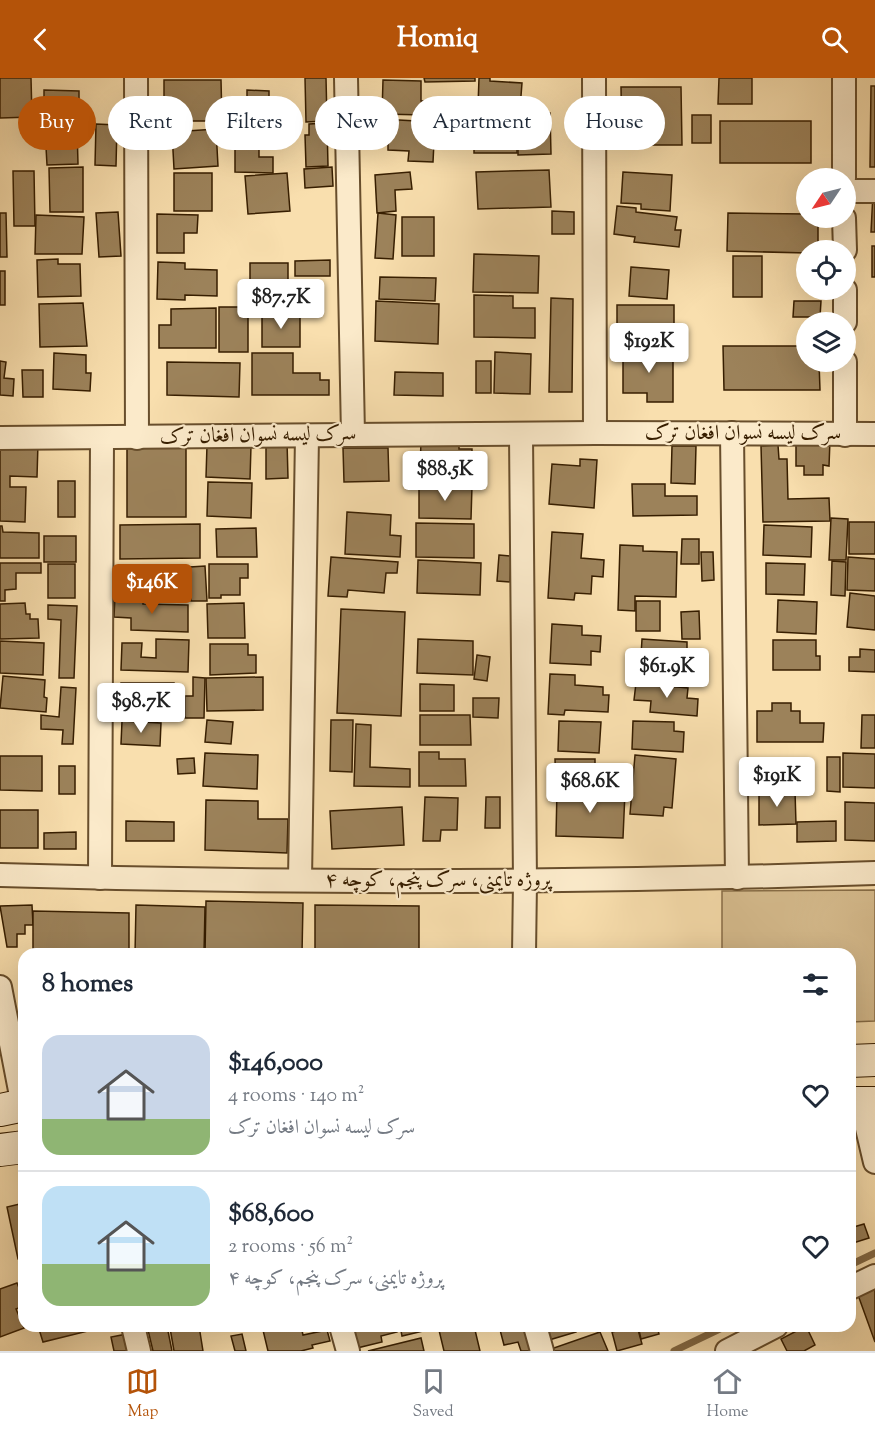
<!DOCTYPE html>
<meta charset="utf-8">
<style>
:root{--surface:#fff;--page:#f2f2f3;--text:#1f2937;--muted:#747a83;--line:#e0e1e3;--accent:#b45309}
body{margin:0;font-family:"Sorts Mill Goudy",Amiri,serif;background:var(--page);color:var(--text);height:100vh;display:flex;flex-direction:column;font-size:22px;white-space:nowrap}
*{box-sizing:border-box;margin:0}
p{font-size:20px;color:var(--muted)}
.icon{flex:none;width:33px;height:33px;fill:none;stroke:currentColor;stroke-width:2;stroke-linecap:round;stroke-linejoin:round}
.map{position:relative;flex:1;overflow:hidden}
.sheet{position:absolute;left:18px;top:870px;width:838px;height:384px;display:flex;flex-direction:column;background:var(--surface);border-radius:18px;box-shadow:0 6px 24px #0002}
.sheet>*{flex:none}
.top-card{position:absolute;left:18px;top:18px;width:840px;height:54px;display:flex;gap:12px}
.needle{width:39px;rotate:235deg}
.tools{position:absolute;left:796px;top:90px;display:grid;gap:12px}
.tools a{display:grid;place-items:center;width:60px;height:60px;border-radius:50%;background:var(--surface);box-shadow:0 6px 24px #0002;font-size:30px}
.price{position:absolute;translate:-50% -51px;padding:0 14px;border-radius:6px;background:#fff;color:#222;font-size:20px;line-height:39px;filter:drop-shadow(0 2px 3px #0008)}
.price::after{content:'';position:absolute;left:50%;top:36px;width:18px;height:14px;margin-left:-9px;background:inherit;clip-path:polygon(0 0,100% 0,50% 100%)}
.price.active{background:var(--accent);color:#fff}
ul{padding:0;list-style:none}
li{display:flex;align-items:center;gap:18px;height:150px;padding:0 24px}
li+li{border-top:2px solid var(--line)}
li span{display:grid;place-items:center;flex:none;width:168px;height:120px;border-radius:18px;color:#555}
li>.icon{margin-inline-start:auto}
span .icon{width:72px;height:72px;fill:#fffc;stroke-width:1}
li b{font-size:26px}
h2{display:flex;justify-content:space-between;align-items:center;height:72px;padding:0 24px;font-size:26px}
.chip{padding:0 21px;border-radius:27px;background:var(--surface);box-shadow:0 6px 24px #0002;font-size:21px;line-height:54px}
.chip.active{background:var(--accent);color:#fff}
header{display:flex;justify-content:space-between;align-items:center;height:78px;padding:0 24px;background:var(--accent);color:#fff;font-size:27px;font-weight:800}
.tab-bar{display:flex;justify-content:space-around;align-items:center;height:84px;border-top:2px solid var(--line);background:var(--surface);font-size:16px;color:var(--muted)}
.tab-bar a{display:grid;justify-items:center;gap:3px}
.tab-bar .active{color:var(--accent)}
.map>svg:first-child{display:block}
</style>
<header><svg class="icon" aria-label="back" viewBox="0 0 24 24"><path d="M15 5l-7 7 7 7"/></svg>Homiq<svg class="icon" aria-label="search" viewBox="0 0 24 24"><circle cx="10" cy="10" r="6"/><path d="M15 15l6 6"/></svg></header>
<div class="map">
<svg width="875" height="1273" viewBox="0 0 875 1273">
<rect width="100%" height="100%" fill="#f9dfae"/>
<filter id="stains"><feTurbulence type="fractalNoise" baseFrequency=".00333" numOctaves="4"/><feColorMatrix values="0 0 0 0 .2 0 0 0 0 .09 0 0 0 0 .02 0 0 0 .5 -.17"/></filter>
<radialGradient id="worn" r=".72"><stop offset=".6" stop-color="#630" stop-opacity="0"/><stop offset="1" stop-color="#630" stop-opacity=".3"/></radialGradient>
<!-- green -->
<polygon fill="#d8be90" stroke="#886e48" stroke-width="1.5" points="875,812 875,943 851,944 850,876 722,876 722,813"/>
<g fill="none" stroke-linecap="round" stroke-linejoin="round">
<!-- stream -->
<g stroke="#846a45" stroke-width="7">
<polyline points="850,1187 875,1175"/>
<polyline points="674,1273 726,1248"/>
</g>
</g>
<!-- building -->
<g fill="#9c825a" stroke="#371e00" stroke-width="1.5">
<polygon points="0,0 31,0 32,39 0,40"/>
<polygon points="305,0 326,0 327,43 306,44"/>
<polygon points="424,0 475,0 475,3 425,4"/>
<polygon points="479,0 490,0 490,3 522,5 520,31 478,28"/>
<polygon points="719,0 752,0 752,26 718,26"/>
<polygon points="164,2 221,2 222,43 164,43"/>
<polygon points="383,2 421,3 421,23 425,23 424,37 382,36"/>
<polygon points="871,8 875,8 875,89 870,89"/>
<polygon points="621,9 681,9 682,67 622,67"/>
<polygon points="44,12 79,13 79,41 50,40 50,43 35,43 36,22 44,22"/>
<polygon points="247,12 269,13 269,36 284,37 284,43 295,43 295,60 259,60 259,79 273,79 273,95 235,94 235,47 247,47"/>
<polygon points="518,35 550,35 551,76 518,77"/>
<rect x="474" y="36" width="43" height="39"/>
<rect x="692" y="37" width="19" height="28"/>
<polygon points="380,41 435,44 433,84 408,83 409,73 388,72 388,64 379,64"/>
<rect x="720" y="43" width="91" height="42"/>
<polygon points="327,45 328,88 306,89 305,57 309,57 309,46"/>
<polygon points="96,46 117,47 116,88 95,87"/>
<polygon points="77,49 78,86 47,87 45,51"/>
<polygon points="216,51 218,88 174,91 172,54"/>
<polygon points="83,89 83,134 50,134 49,90"/>
<polygon points="332,89 333,108 305,110 304,91"/>
<polygon points="549,92 551,129 478,131 476,94"/>
<polygon points="13,93 34,93 35,148 14,148"/>
<polygon points="410,94 412,111 395,112 396,133 377,135 375,97"/>
<polygon points="623,94 672,97 670,133 641,131 641,126 621,125"/>
<rect x="174" y="95" width="38" height="38"/>
<polygon points="287,95 290,133 248,136 245,98"/>
<polygon points="873,115 875,115 875,154 871,154"/>
<polygon points="617,128 636,130 636,134 677,139 675,152 681,152 679,169 634,164 635,159 614,156"/>
<polygon points="552,133 574,134 574,156 552,156"/>
<polygon points="118,134 121,178 99,179 96,135"/>
<polygon points="0,135 6,135 7,179 0,179"/>
<polygon points="378,135 396,137 393,181 375,180"/>
<polygon points="728,135 807,136 807,140 818,140 818,172 807,172 807,175 727,173"/>
<polygon points="157,136 198,137 197,155 184,155 184,175 157,175"/>
<polygon points="36,137 84,139 82,176 35,176"/>
<rect x="402" y="139" width="32" height="39"/>
<rect x="872" y="168" width="3" height="31"/>
<polygon points="474,176 539,178 538,215 473,214"/>
<rect x="733" y="178" width="29" height="41"/>
<polygon points="58,181 58,186 80,186 81,218 38,219 37,182"/>
<polygon points="330,182 330,198 295,198 295,183"/>
<polygon points="158,184 185,185 185,191 217,192 217,218 185,217 185,222 157,221"/>
<polygon points="250,185 288,185 288,206 296,206 296,224 250,224"/>
<polygon points="631,189 669,192 667,221 629,218"/>
<rect x="0" y="193" width="5" height="34"/>
<polygon points="380,199 436,200 435,223 379,221"/>
<polygon points="474,217 513,218 513,230 535,230 535,260 474,259"/>
<polygon points="551,220 573,221 572,314 549,314"/>
<polygon points="376,223 439,226 438,266 375,263"/>
<polygon points="794,223 821,223 820,239 793,239"/>
<polygon points="83,225 87,268 40,269 39,226"/>
<polygon points="617,227 674,227 674,262 617,261"/>
<rect x="219" y="229" width="29" height="45"/>
<polygon points="216,230 216,270 159,270 159,247 171,247 171,231"/>
<rect x="262" y="236" width="38" height="33"/>
<polygon points="723,268 807,268 807,284 819,284 820,312 724,312"/>
<polygon points="623,272 673,272 673,324 647,324 647,315 623,315"/>
<polygon points="495,274 531,276 530,316 494,315"/>
<polygon points="54,275 86,277 86,295 91,295 90,313 53,311"/>
<polygon points="252,275 293,275 293,295 320,295 320,302 329,302 329,317 252,317"/>
<polygon points="0,283 6,284 4,300 14,301 13,318 0,317"/>
<rect x="476" y="283" width="15" height="32"/>
<polygon points="167,284 240,285 239,319 167,317"/>
<polygon points="22,292 43,292 43,319 23,319"/>
<polygon points="395,294 443,295 443,318 394,317"/>
<polygon points="421,360 459,366 459,371 472,371 472,381 480,382 480,401 420,400"/>
<polygon points="796,361 830,362 829,388 823,387 823,397 804,397 804,388 796,388"/>
<polygon points="0,363 38,365 37,399 10,398 10,409 26,409 25,444 0,443"/>
<polygon points="266,363 287,363 288,400 266,401"/>
<polygon points="207,367 251,368 250,401 206,399"/>
<polygon points="778,367 779,381 787,381 788,421 829,420 830,443 763,444 761,368"/>
<rect x="127" y="368" width="59" height="71"/>
<polygon points="672,368 696,368 695,406 671,405"/>
<polygon points="343,370 388,370 389,403 344,404"/>
<polygon points="580,381 597,382 594,430 549,426 552,386 580,388"/>
<rect x="58" y="403" width="17" height="36"/>
<polygon points="208,404 252,405 251,440 207,438"/>
<polygon points="419,406 472,408 471,441 419,440"/>
<polygon points="632,406 665,406 665,418 697,418 697,437 633,438"/>
<polygon points="347,434 391,437 390,457 401,458 400,479 345,476"/>
<polygon points="831,440 848,441 846,482 829,482"/>
<rect x="849" y="444" width="26" height="32"/>
<polygon points="416,445 474,446 474,480 416,479"/>
<polygon points="200,446 200,480 120,481 120,447"/>
<polygon points="764,447 812,449 811,479 763,477"/>
<polygon points="0,448 2,448 3,454 39,455 39,480 0,480"/>
<polygon points="256,450 257,479 217,479 216,451"/>
<polygon points="552,454 583,456 581,480 604,482 603,499 592,498 591,516 575,515 574,522 548,520"/>
<rect x="44" y="458" width="32" height="26"/>
<polygon points="682,461 699,461 699,486 681,486"/>
<polygon points="620,467 643,468 643,473 677,474 676,519 635,518 635,533 618,532"/>
<polygon points="701,474 713,474 714,502 702,503"/>
<polygon points="499,477 511,478 510,504 497,503"/>
<polygon points="331,479 398,484 397,495 386,495 384,515 348,512 347,519 328,518"/>
<polygon points="848,479 875,481 875,513 847,512"/>
<polygon points="418,482 481,485 480,517 417,515"/>
<polygon points="832,483 846,484 845,518 831,517"/>
<polygon points="0,485 41,485 41,495 16,495 16,511 5,512 5,523 0,523"/>
<polygon points="766,485 805,486 804,517 766,516"/>
<rect x="48" y="486" width="27" height="34"/>
<polygon points="209,486 248,486 248,500 240,500 240,517 221,517 221,520 209,520"/>
<polygon points="205,488 207,523 191,523 190,489"/>
<polygon points="850,515 875,518 875,552 847,549"/>
<polygon points="115,518 143,519 143,526 188,527 188,554 131,552 131,540 114,539"/>
<polygon points="778,522 817,524 816,556 777,554"/>
<rect x="636" y="523" width="24" height="30"/>
<polygon points="25,525 26,536 30,536 30,541 38,541 39,560 0,561 0,526"/>
<polygon points="244,525 245,560 208,560 207,526"/>
<polygon points="48,527 77,528 74,600 59,600 61,542 48,541"/>
<polygon points="341,531 405,534 401,638 337,635"/>
<polygon points="699,533 700,561 682,561 681,534"/>
<polygon points="552,546 582,548 582,557 601,558 600,574 591,573 591,587 550,585"/>
<polygon points="156,561 189,562 188,594 121,592 122,565 142,565 141,579 156,580"/>
<polygon points="418,561 473,563 473,597 417,595"/>
<polygon points="642,561 687,564 687,571 693,571 691,597 640,594"/>
<polygon points="773,562 816,562 816,578 820,578 820,592 773,592"/>
<polygon points="0,563 44,565 43,597 0,595"/>
<polygon points="210,566 248,566 248,577 256,577 256,595 210,597"/>
<polygon points="860,571 875,572 875,594 849,593 849,579 860,579"/>
<polygon points="477,577 490,579 487,603 474,601"/>
<polygon points="550,596 575,597 575,607 603,609 603,617 609,617 608,634 565,632 564,637 548,636"/>
<polygon points="3,598 45,602 44,619 47,620 46,634 0,630"/>
<polygon points="193,599 205,600 204,640 185,640 185,618 193,618"/>
<polygon points="263,599 263,632 207,633 206,600"/>
<polygon points="121,605 174,605 174,633 120,632"/>
<polygon points="636,605 688,610 687,620 698,621 697,638 650,634 651,623 634,622"/>
<polygon points="420,606 454,607 454,633 420,633"/>
<polygon points="61,609 76,610 73,666 62,666 63,652 41,651 41,637 59,639"/>
<polygon points="473,620 499,620 498,640 473,639"/>
<polygon points="772,625 791,625 791,633 800,633 800,645 824,645 823,664 757,664 757,633 772,633"/>
<polygon points="420,637 470,637 471,667 420,667"/>
<polygon points="862,637 875,637 875,670 861,670"/>
<polygon points="207,642 233,644 231,666 205,664"/>
<polygon points="331,642 353,642 352,694 330,693"/>
<polygon points="122,643 161,645 160,668 121,666"/>
<polygon points="559,643 601,644 599,675 558,673"/>
<polygon points="633,643 674,644 674,653 684,654 683,674 632,671"/>
<polygon points="356,646 371,647 370,689 410,691 410,709 354,708"/>
<polygon points="419,674 439,674 439,681 465,681 466,708 419,708"/>
<polygon points="205,675 258,677 257,711 203,708"/>
<polygon points="843,675 875,676 875,710 843,709"/>
<polygon points="635,677 676,681 672,730 664,729 663,738 630,736"/>
<polygon points="0,678 42,678 42,713 0,712"/>
<polygon points="827,679 840,679 840,714 827,713"/>
<polygon points="194,680 195,695 178,696 177,681"/>
<polygon points="555,681 595,681 595,710 556,711"/>
<polygon points="807,685 808,711 764,712 763,686"/>
<rect x="59" y="688" width="16" height="28"/>
<polygon points="557,712 625,714 623,760 556,758"/>
<polygon points="759,713 795,713 796,746 759,747"/>
<polygon points="425,719 458,720 457,752 441,752 440,763 423,763"/>
<polygon points="486,719 500,719 500,750 485,750"/>
<polygon points="206,722 258,723 258,741 288,741 287,775 205,772"/>
<polygon points="845,724 875,725 875,763 845,762"/>
<polygon points="402,729 404,767 332,771 330,733"/>
<rect x="0" y="732" width="38" height="38"/>
<polygon points="126,743 174,744 174,763 126,763"/>
<polygon points="836,743 836,763 797,764 797,744"/>
<polygon points="76,754 76,771 44,771 44,755"/>
<polygon points="206,823 303,825 302,876 205,876"/>
<polygon points="32,827 33,847 25,847 25,856 17,856 17,869 7,869 0,828"/>
<polygon points="136,827 205,829 204,876 135,876"/>
<polygon points="315,827 419,828 419,876 315,876"/>
<polygon points="33,833 129,835 129,876 33,876"/>
<polygon points="24,1125 24,1180 18,1181 7,1129"/>
<polygon points="864,1146 869,1160 850,1166 850,1150"/>
<polygon points="17,1205 24,1222 24,1228 16,1231 24,1250 0,1259 0,1211"/>
<polygon points="875,1211 875,1264 858,1217"/>
<polygon points="38,1248 87,1248 88,1253 43,1264"/>
<polygon points="167,1248 172,1273 153,1273 148,1252"/>
<polygon points="182,1248 199,1248 203,1273 174,1273 170,1250"/>
<polygon points="262,1248 301,1248 303,1257 327,1252 330,1263 312,1267 313,1270 301,1273 268,1273"/>
<polygon points="351,1248 396,1248 397,1254 381,1258 382,1264 357,1270"/>
<polygon points="400,1248 436,1248 436,1250 402,1258"/>
<polygon points="438,1248 488,1248 488,1249 475,1252 480,1273 444,1273"/>
<polygon points="499,1248 527,1248 534,1273 521,1273 518,1264 504,1267"/>
<polygon points="545,1248 574,1248 576,1254 549,1262"/>
<polygon points="637,1248 642,1266 617,1273 612,1254"/>
<polygon points="638,1248 657,1248 659,1256 641,1261"/>
<polygon points="806,1248 815,1267 804,1273 787,1273 781,1261"/>
<polygon points="600,1254 608,1273 549,1273 548,1272"/>
<polygon points="127,1256 130,1273 114,1273 111,1259"/>
<polygon points="242,1256 246,1273 235,1273 231,1258"/>
<polygon points="421,1260 424,1273 368,1273"/>
</g>
<g fill="none" stroke-linecap="round" stroke-linejoin="round">
<defs>
<g id="street">
<polyline points="136,0 137,360"/>
<polyline points="346,0 353,357"/>
<polyline points="594,0 595,355"/>
<polyline points="844,0 844,100"/>
<polyline points="846,113 875,113"/>
<polyline points="844,140 845,172"/>
<polyline points="845,212 845,244"/>
<polyline points="845,284 845,357"/>
<polyline points="732,355 737,800"/>
<polyline points="521,357 525,804 524,876"/>
<polyline points="0,360 595,355 875,356"/>
<path d="M 0,797 C 292,806 583,805 875,795"/>
<polyline points="100,800 102,361"/>
<polyline points="300,802 307,358"/>
<polyline points="0,909 23,1028"/>
<polyline points="861,1025 875,1084"/>
<polyline points="850,1210 875,1198"/>
<polyline points="133,1248 139,1273"/>
<polyline points="341,1248 348,1273"/>
<polyline points="535,1248 542,1273"/>
<polyline points="727,1273 776,1248"/>
</g>
<g id="secondary">
<polyline points="850,983 875,982"/>
<polyline points="850,1025 875,1025"/>
<polyline points="0,1032 24,1027"/>
<polyline points="0,1072 24,1069"/>
</g>
</defs>
<!-- street casing -->
<use href="#street" stroke="#684e2c" stroke-width="26"/>
<!-- secondary casing -->
<use href="#secondary" stroke="#371e00" stroke-width="34"/>
<!-- street -->
<use href="#street" stroke="#fbeaca" stroke-width="22"/>
<!-- secondary -->
<use href="#secondary" stroke="#fbeaca" stroke-width="32"/>
</g>
<g text-anchor="middle" dominant-baseline="central" stroke-width="4.5" stroke-linejoin="round" paint-order="stroke">
<!-- street labels -->
<g font-size="21" fill="#371e00" stroke="#fbeaca">
<text x="743" y="356">سرک لیسه نسوان افغان‌ ترک</text>
<text transform="translate(258 358) rotate(-1)">سرک لیسه نسوان افغان‌ ترک</text>
<text x="438" y="803">پروژه تایمنی، سرک پنجم، کوچه ۴</text>
</g>
</g>
<rect width="100%" height="100%" filter="url(#stains)"/>
<rect width="100%" height="100%" fill="url(#worn)"/>
</svg>
<div class="tools">
<a><svg class="needle" viewBox="-14 -14 28 28"><path d="M0-13l5 13h-10z" fill="#e53935"/><path d="M0 13l5-13h-10z" fill="#747a83"/></svg></a>
<a><svg class="icon" aria-label="locate" viewBox="0 0 24 24"><circle cx="12" cy="12" r="6"/><path d="M12 2v4M12 18v4M2 12h4M18 12h4"/></svg></a>
<a><svg class="icon" aria-label="layers" viewBox="0 0 24 24"><path d="M12 4l9 5-9 5-9-5zM3 14l9 5 9-5"/></svg></a>
</div>
<b class="price" style="left:281px;top:252px">$87.7K</b>
<b class="price" style="left:649px;top:296px">$192K</b>
<b class="price" style="left:445px;top:424px">$88.5K</b>
<b class="price active" style="left:152px;top:537px">$146K</b>
<b class="price" style="left:667px;top:621px">$61.9K</b>
<b class="price" style="left:141px;top:656px">$98.7K</b>
<b class="price" style="left:777px;top:730px">$191K</b>
<b class="price" style="left:590px;top:736px">$68.6K</b>
<div class="top-card">
<a class="chip active">Buy</a>
<a class="chip">Rent</a>
<a class="chip">Filters</a>
<a class="chip">New</a>
<a class="chip">Apartment</a>
<a class="chip">House</a>
</div>
<section class="sheet">
<h2>8 homes<svg class="icon" aria-label="filters" viewBox="0 0 24 24"><path d="M4 7h16M4 17h16"/><circle cx="9" cy="7" r="2"/><circle cx="15" cy="17" r="2"/></svg></h2>
<ul>
<li><span style="background:linear-gradient(#c9d6e8 70%,#8fb573 0)"><svg class="icon" aria-label="home" viewBox="0 0 24 24"><path d="M3 11l9-7 9 7M6 9v11h12V9"/></svg></span><div><b>$146,000</b><p>4 rooms · 140 m²</p><p>سرک لیسه نسوان افغان‌ ترک</p></div><svg class="icon" aria-label="heart" viewBox="0 0 24 24"><path d="M12 20l-8-8c-3-5 5-10 8-4 3-6 11-1 8 4z"/></svg></li>
<li><span style="background:linear-gradient(#bfe0f5 65%,#8fb573 0)"><svg class="icon" aria-label="home" viewBox="0 0 24 24"><path d="M3 11l9-7 9 7M6 9v11h12V9"/></svg></span><div><b>$68,600</b><p>2 rooms · 56 m²</p><p>پروژه تایمنی، سرک پنجم، کوچه ۴</p></div><svg class="icon" aria-label="heart" viewBox="0 0 24 24"><path d="M12 20l-8-8c-3-5 5-10 8-4 3-6 11-1 8 4z"/></svg></li>
</ul>
</section>
</div>
<nav class="tab-bar">
<a class="active"><svg class="icon" aria-label="map" viewBox="0 0 24 24"><path d="M3 6l6-2 6 2 6-2v14l-6 2-6-2-6 2zM9 4v14M15 6v14"/></svg>Map</a>
<a><svg class="icon" aria-label="saved" viewBox="0 0 24 24"><path d="M7 4h10v16l-5-4-5 4z"/></svg>Saved</a>
<a><svg class="icon" aria-label="home" viewBox="0 0 24 24"><path d="M3 11l9-7 9 7M6 9v11h12V9"/></svg>Home</a>
</nav>
